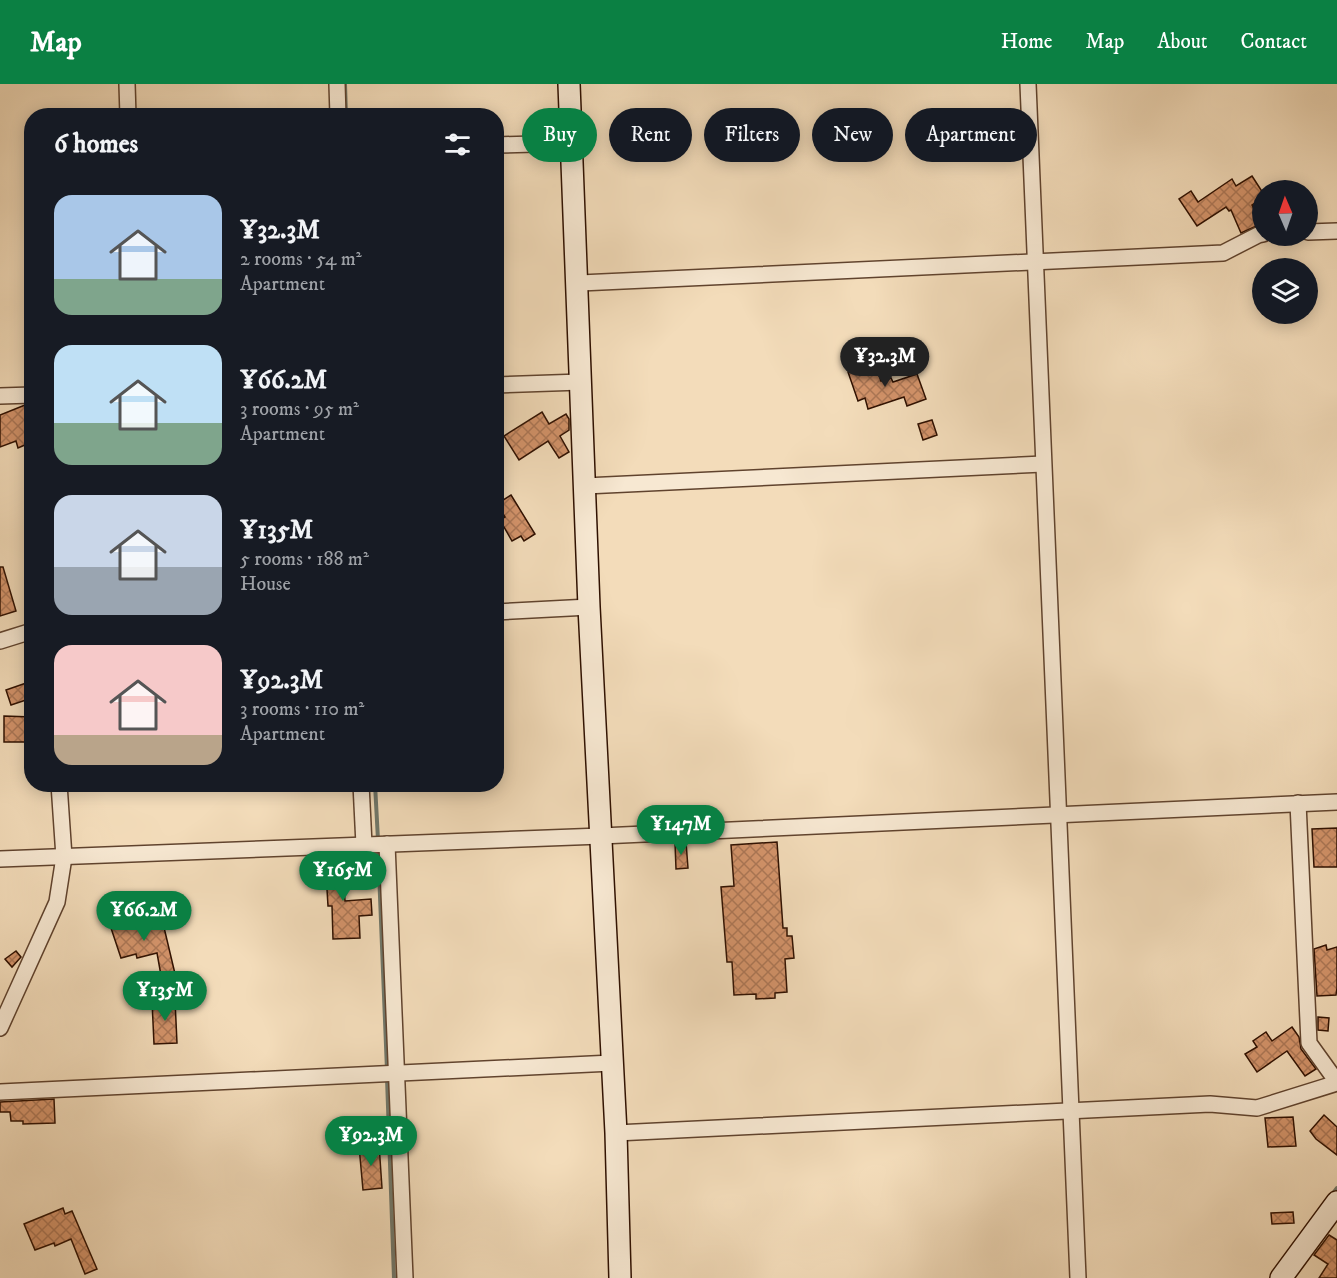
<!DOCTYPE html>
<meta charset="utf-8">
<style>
:root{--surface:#171b24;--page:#242831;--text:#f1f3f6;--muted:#9ea1a6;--accent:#0b8043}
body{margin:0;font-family:"IM FELL DW Pica",serif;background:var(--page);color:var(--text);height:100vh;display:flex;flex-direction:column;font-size:22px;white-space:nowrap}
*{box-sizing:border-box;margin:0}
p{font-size:20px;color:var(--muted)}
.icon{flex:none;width:33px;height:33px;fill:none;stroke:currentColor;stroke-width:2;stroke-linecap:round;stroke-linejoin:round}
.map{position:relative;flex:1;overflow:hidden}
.panel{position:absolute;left:24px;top:24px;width:480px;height:684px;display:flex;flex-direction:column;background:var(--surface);border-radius:24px;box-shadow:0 3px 15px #0003}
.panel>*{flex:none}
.guide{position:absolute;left:522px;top:24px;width:570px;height:54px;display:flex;gap:12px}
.needle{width:39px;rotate:358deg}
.controls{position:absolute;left:1252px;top:96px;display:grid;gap:12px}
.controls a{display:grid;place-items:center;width:66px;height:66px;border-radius:50%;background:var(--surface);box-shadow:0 3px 15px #0003;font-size:30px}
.price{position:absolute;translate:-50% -51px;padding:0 14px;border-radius:21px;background:var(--accent);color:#fff;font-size:20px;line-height:39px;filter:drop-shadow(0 2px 3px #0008)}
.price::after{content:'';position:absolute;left:50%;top:36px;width:18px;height:14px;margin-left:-9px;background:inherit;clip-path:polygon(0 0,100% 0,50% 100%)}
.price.selected{background:#222;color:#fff}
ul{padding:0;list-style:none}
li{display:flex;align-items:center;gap:18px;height:150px;padding:0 30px}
li span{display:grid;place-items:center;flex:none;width:168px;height:120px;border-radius:18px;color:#555}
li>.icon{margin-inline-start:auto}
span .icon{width:72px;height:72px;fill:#fffc;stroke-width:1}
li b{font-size:26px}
h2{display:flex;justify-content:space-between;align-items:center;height:72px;padding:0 30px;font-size:26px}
.pill{padding:0 21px;border-radius:27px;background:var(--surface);box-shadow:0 3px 15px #0003;font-size:21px;line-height:54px}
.pill.selected{background:var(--accent);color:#fff}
header{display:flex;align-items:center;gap:36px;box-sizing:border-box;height:84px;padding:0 30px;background:var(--accent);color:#fff}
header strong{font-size:28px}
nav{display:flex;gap:33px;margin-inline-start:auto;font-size:21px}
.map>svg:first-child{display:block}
</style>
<header>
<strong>Map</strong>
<nav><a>Home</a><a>Map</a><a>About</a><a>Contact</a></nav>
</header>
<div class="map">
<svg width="1337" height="1194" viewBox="0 0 1337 1194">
<defs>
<pattern id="building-cross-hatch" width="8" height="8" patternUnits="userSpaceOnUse" patternTransform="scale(1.5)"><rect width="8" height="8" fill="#d4946b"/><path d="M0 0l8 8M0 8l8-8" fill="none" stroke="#ac7756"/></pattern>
</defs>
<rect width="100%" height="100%" fill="#f3dcba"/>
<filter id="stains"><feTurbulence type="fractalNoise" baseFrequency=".00333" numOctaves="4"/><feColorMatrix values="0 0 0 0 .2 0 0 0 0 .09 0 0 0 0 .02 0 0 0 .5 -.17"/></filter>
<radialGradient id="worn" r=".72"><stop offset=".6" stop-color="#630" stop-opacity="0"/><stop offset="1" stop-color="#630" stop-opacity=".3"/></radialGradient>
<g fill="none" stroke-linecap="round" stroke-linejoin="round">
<!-- stream -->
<g stroke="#70776a" stroke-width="4">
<polyline points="345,0 346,32"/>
<polyline points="375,700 378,756"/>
<polyline points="378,763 387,986"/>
<polyline points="387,994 394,1194"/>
<polyline points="1331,1112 1337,1104"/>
</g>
</g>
<!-- building -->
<g fill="url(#building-cross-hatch)" stroke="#2f1000" stroke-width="1.5">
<polygon points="1252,92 1263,109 1263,114 1252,121 1261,140 1241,149 1231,126 1229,127 1226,123 1197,142 1179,115 1191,107 1198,118 1232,95 1236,102"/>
<polygon points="875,279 881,297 891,294 893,298 917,290 926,315 907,322 904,313 868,325 865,314 858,317 848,288"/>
<polygon points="25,321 32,336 32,358 18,364 16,357 0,363 0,331"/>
<polygon points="542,328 549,340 566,330 569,335 569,346 560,352 569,368 559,374 548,357 519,376 504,352"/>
<polygon points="932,336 937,351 923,356 918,340"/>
<polygon points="511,411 535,450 524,457 521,452 512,457 500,436 505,433 497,420"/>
<polygon points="0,483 3,483 16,527 0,532"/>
<polygon points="29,598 32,614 11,621 6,606"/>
<polygon points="4,632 32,633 32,658 4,658"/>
<polygon points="1337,744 1337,783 1314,783 1312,745"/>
<polygon points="686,758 688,784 676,785 675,759"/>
<polygon points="777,758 783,844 787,844 787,852 792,852 794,874 785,875 787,908 775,909 775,914 756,915 756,910 734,911 732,878 727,878 721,803 734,802 731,761"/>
<polygon points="325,772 342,772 345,817 371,815 372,831 359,832 360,854 333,855 332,822 328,822"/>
<polygon points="133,832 134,837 147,834 148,838 162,835 176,894 162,897 157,869 137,874 136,870 121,874 109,838"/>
<polygon points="1326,861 1327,866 1337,863 1337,904 1336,911 1317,912 1314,865"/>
<polygon points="16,867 21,873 12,883 5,875"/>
<polygon points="175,916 177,959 154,960 152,917"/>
<polygon points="1318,933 1329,934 1328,947 1318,946"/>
<polygon points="1292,943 1299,953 1301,965 1316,985 1305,992 1287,967 1257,988 1245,970 1257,963 1253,957 1266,948 1272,957"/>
<polygon points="54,1015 55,1039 23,1040 23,1037 11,1037 10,1028 0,1028 0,1018"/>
<polygon points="1324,1031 1337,1043 1337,1071 1316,1055 1310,1047"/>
<polygon points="1293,1033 1296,1062 1268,1063 1265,1034"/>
<polygon points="379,1060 382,1104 363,1106 359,1062"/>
<polygon points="63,1124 65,1130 72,1127 97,1185 85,1190 71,1155 55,1162 54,1159 35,1166 24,1140"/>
<polygon points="1293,1128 1294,1139 1272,1140 1271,1129"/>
<polygon points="1329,1151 1337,1156 1337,1194 1319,1194 1328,1180 1314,1171"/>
</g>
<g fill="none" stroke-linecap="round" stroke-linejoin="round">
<defs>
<g id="street">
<polyline points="127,0 128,32"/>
<polyline points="337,0 338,32"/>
<polyline points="1028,0 1078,1194"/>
<polyline points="496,61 571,59"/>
<polyline points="1308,148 1337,147"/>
<polyline points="577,195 580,199 1223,169 1258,151 1263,150"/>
<polyline points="496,301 581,298"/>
<polyline points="0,312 32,311"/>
<polyline points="585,402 1043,380"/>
<polyline points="496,528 589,523"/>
<polyline points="0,557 32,547"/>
<polyline points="361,700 364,761"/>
<polyline points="1298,719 1309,959 1337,998"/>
<polyline points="387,760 405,1194"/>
<polyline points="0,775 601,752 1337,718"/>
<polyline points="0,944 57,818 64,773 59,700"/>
<polyline points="0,1008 612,979"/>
<polyline points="616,1049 1210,1020 1257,1024 1337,999"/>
</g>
<g id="secondary">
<polyline points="569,0 589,523 616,1049 620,1194"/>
<polyline points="1281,1194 1337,1118"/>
</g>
</defs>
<!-- street casing -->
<use href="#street" stroke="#60432e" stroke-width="18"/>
<!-- secondary casing -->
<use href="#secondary" stroke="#2f1000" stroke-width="24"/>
<!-- street -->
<use href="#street" stroke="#f7e8d2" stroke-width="15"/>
<!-- secondary -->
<use href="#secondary" stroke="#f7e8d2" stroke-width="21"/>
</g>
<rect width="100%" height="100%" filter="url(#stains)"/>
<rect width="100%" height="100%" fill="url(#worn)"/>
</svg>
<div class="controls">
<a><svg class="needle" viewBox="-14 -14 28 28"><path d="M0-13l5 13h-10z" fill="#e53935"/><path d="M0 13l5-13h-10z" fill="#9ea1a6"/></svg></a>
<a><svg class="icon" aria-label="layers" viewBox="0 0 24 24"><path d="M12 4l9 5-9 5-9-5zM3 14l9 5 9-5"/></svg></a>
</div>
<b class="price selected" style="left:885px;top:304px">¥32.3M</b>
<b class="price" style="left:681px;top:772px">¥147M</b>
<b class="price" style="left:343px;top:818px">¥165M</b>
<b class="price" style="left:144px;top:858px">¥66.2M</b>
<b class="price" style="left:165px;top:938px">¥135M</b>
<b class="price" style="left:371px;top:1083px">¥92.3M</b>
<div class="guide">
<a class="pill selected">Buy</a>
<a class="pill">Rent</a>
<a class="pill">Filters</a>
<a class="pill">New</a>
<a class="pill">Apartment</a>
</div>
<section class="panel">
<h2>6 homes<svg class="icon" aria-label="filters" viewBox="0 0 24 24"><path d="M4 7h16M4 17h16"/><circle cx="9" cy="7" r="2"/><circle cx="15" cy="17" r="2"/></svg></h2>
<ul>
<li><span style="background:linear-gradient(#a9c7e8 70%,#7fa58c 0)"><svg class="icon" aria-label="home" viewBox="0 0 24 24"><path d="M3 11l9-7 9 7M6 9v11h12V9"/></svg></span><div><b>¥32.3M</b><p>2 rooms · 54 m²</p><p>Apartment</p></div></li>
<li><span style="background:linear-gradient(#bfe0f5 65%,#7fa58c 0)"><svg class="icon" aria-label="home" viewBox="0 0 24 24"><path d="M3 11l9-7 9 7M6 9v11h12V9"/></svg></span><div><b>¥66.2M</b><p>3 rooms · 95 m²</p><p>Apartment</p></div></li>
<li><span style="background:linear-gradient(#c9d6e8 60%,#9aa5b1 0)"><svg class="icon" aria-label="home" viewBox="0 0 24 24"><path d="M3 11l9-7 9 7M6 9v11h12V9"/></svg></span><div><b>¥135M</b><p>5 rooms · 188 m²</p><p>House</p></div></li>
<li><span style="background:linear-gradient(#f6c9c9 75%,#b9a48a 0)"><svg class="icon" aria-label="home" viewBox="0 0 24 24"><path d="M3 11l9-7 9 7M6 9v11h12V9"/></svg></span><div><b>¥92.3M</b><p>3 rooms · 110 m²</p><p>Apartment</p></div></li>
</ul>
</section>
</div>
